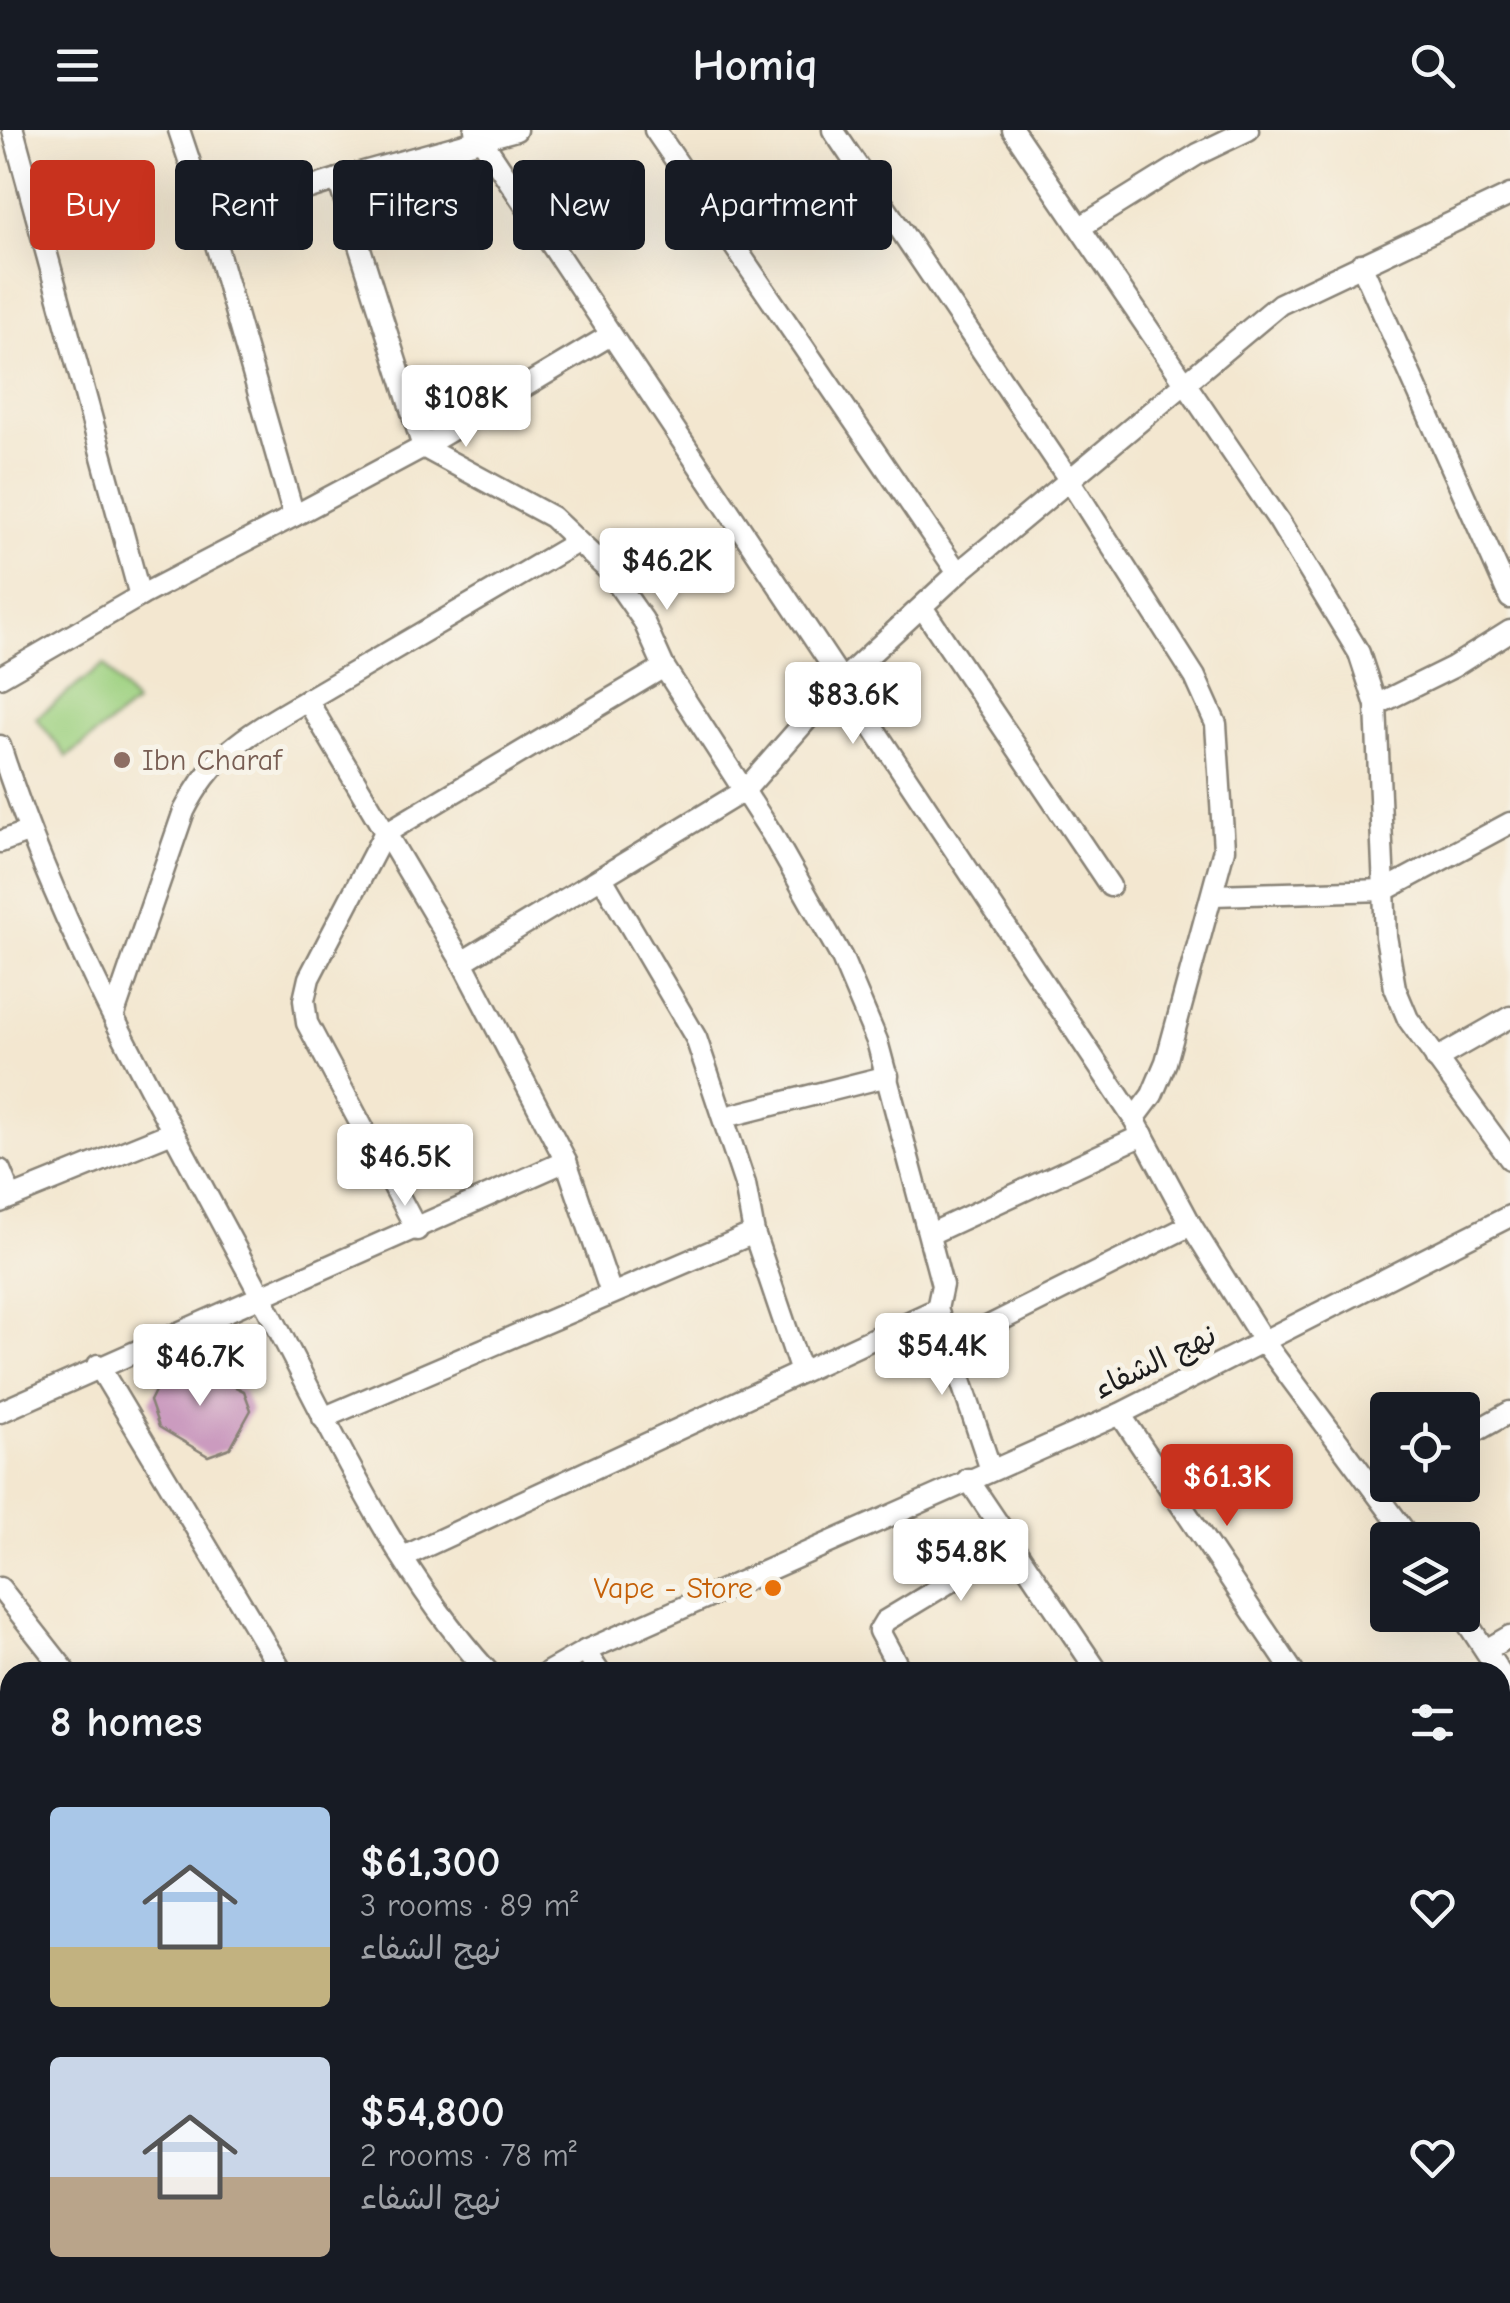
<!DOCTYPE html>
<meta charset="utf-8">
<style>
:root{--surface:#171b24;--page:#242831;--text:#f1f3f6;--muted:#9ea1a6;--accent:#c8321e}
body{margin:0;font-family:"Comic Neue","Playpen Sans Arabic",sans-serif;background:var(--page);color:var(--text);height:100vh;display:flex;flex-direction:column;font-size:38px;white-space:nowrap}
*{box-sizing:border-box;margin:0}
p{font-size:32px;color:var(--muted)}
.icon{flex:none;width:55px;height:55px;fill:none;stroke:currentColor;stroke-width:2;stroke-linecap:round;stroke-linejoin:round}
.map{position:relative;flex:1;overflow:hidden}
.panel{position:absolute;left:0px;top:1532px;width:1510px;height:642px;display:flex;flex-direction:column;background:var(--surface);border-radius:30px 30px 0 0;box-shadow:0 10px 40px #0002}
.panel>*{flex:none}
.banner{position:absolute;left:30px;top:30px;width:1000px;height:90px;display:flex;gap:20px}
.tools{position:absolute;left:1370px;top:1262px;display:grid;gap:20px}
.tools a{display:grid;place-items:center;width:110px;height:110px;border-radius:10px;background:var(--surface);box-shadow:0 10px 40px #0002;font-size:50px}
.price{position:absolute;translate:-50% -85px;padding:0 22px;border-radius:10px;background:#fff;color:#222;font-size:32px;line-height:65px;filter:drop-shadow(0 2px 5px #0008)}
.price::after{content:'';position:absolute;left:50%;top:60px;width:30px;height:22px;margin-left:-15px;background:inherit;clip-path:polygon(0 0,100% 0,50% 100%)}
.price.selected{background:var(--accent);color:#fff}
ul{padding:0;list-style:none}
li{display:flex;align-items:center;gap:30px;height:250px;padding:0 50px}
li span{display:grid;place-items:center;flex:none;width:280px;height:200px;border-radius:10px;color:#555}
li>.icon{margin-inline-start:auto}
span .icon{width:120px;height:120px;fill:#fffc;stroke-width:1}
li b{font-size:42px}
h2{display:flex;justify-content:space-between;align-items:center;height:120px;padding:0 50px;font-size:42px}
.chip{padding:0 35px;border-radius:10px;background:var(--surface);box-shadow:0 10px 40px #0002;font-size:35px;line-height:90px}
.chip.selected{background:var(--accent);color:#fff}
header{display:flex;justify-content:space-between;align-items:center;height:130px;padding:0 50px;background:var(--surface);font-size:45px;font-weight:600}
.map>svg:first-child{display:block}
</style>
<header><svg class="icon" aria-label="menu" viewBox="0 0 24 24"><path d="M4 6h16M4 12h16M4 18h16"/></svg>Homiq<svg class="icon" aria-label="search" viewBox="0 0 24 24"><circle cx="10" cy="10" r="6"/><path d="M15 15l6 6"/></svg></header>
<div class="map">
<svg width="1510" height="2173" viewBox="0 0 1510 2173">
<rect width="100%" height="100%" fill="#f7f3e8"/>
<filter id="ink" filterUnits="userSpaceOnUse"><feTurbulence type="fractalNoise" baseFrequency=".01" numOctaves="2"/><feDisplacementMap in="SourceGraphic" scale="20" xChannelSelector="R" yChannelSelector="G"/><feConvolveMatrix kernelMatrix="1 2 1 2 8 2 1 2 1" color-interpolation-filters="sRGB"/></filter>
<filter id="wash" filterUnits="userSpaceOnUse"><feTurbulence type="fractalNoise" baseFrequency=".0048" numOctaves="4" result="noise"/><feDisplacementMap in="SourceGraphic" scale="40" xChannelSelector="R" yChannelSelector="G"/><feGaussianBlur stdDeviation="2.25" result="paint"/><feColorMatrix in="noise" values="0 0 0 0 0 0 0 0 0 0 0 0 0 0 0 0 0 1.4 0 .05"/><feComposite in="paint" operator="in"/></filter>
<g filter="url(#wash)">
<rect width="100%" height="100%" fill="#f3e7d0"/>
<!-- green -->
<polygon fill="#9ed181" stroke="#5d764e" stroke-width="2.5" points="104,534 135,574 67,627 36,588"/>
<g id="blocks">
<!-- building -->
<polygon fill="#cb9bbf" points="190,1235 244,1261 251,1280 230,1318 208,1326 159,1297 150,1271 164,1243"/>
</g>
</g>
<g filter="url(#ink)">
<use href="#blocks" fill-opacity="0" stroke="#888276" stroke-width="2.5"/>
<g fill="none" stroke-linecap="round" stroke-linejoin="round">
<defs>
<g id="minor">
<polyline points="13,0 140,466"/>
<polyline points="179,0 209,90"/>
<polyline points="475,0 1134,989 1191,1095 1264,1212 1411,1410"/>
<polyline points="655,0 958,443"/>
<polyline points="833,0 1068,348 1195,547 1216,594 1224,719 1166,932 1152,965 1134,989"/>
<polyline points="1013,0 1279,391 1359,523 1376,575 1386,806 1395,858 1408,889 1510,1029"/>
<polyline points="338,49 516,0"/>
<polyline points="1082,96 1198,24 1248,0"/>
<polyline points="1361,134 1510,468"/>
<polyline points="294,386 423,317 609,206"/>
<polyline points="922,477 1110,756"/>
<polyline points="0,547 140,466 294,386 209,90 338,49 423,317 552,387 608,440 643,490 664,537 772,704 842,828 877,911 942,1155 937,1179 405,1426"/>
<polyline points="307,570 577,412"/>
<polyline points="1376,575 1453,537 1510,501"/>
<path d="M 0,616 C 62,811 167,988 262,1168 C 330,1295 390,1434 488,1542"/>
<polyline points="0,712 27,702"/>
<polyline points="1213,765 1385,760 1510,693"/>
<polyline points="462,832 566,1031 611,1163"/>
<path d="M 114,884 L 184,681 C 214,621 251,603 307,570 L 462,832 L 745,660 L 839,553 L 958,443 L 1280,174 L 1510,65"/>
<polyline points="1436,929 1510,887"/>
<polyline points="725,987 888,946"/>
<polyline points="0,1040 11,1067"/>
<polyline points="0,1072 170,1003"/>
<polyline points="417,1100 307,893 304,870 309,848 384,704 664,537"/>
<polyline points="754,1103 801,1242"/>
<polyline points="930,1104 1143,1005"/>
<polyline points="937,1179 991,1340"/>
<polyline points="951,1215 1191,1095"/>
<polyline points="98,1235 282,1542"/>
<polyline points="0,1282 566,1031"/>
<polyline points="1120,1284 1293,1542"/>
<polyline points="323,1288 754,1103 745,1054 696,908 602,748"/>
<polyline points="1462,1309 1510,1282"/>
<polyline points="968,1349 1098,1542"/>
<polyline points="0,1458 66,1542"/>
<polyline points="1462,1485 1510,1558"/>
<polyline points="1486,1520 1510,1506"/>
<polyline points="585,1521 599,1542"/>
<polyline points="548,1542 585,1521 1120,1284 1510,1086"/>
<polyline points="901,1542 879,1501 885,1491 1011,1415"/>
<polyline points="0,1714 10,1722"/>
<polyline points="1500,1732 1510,1727"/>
<polyline points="0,1806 10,1814"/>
<polyline points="1500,1873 1510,1890"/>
<polyline points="0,1896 10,1905"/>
<polyline points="1500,1988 1510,1982"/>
<polyline points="0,1992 10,2001"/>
<polyline points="1500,2094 1510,2112"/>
<polyline points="0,2113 10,2102"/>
<polyline points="57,2165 66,2173"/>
<polyline points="195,2165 204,2173"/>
<polyline points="668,2165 680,2173"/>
<polyline points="827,2165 841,2173"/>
<polyline points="1015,2165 1030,2173"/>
<polyline points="1224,2165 1239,2173"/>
<polyline points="1371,2165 1376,2173"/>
<polyline points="1460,2165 1466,2173"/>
<polyline points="262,2173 269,2165"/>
<polyline points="344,2173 351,2165"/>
<polyline points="457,2173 464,2165"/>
<polyline points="554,2173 561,2165"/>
<polyline points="645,2173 652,2165"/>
<polyline points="1140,2173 1147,2165"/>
<polyline points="1307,2173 1312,2165"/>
</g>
</defs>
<!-- minor casing -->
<use href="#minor" stroke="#888276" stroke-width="25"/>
<!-- minor -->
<use href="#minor" stroke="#fff" stroke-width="20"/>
</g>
</g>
<!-- markers -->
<circle fill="#8d6e63" stroke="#f7f3e8" stroke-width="4" cx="122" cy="630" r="10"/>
<circle fill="#e8710a" stroke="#f7f3e8" stroke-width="4" cx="773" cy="1458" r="10"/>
<g text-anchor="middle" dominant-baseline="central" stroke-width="10" stroke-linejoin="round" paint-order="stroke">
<!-- education labels -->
<g font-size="30" fill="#785e54" stroke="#f7f3e8" text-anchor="start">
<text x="142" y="630">Ibn Charaf</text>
</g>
<!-- street labels -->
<g font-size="30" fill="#1c1c1c" stroke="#f7f3e8">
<text transform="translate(1155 1232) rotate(-26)">نهج الشفاء</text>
</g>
<!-- food labels -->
<g font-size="30" fill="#c56008" stroke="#f7f3e8" text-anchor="end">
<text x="753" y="1458">Vape - Store</text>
</g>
</g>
</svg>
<div class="tools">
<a><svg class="icon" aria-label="locate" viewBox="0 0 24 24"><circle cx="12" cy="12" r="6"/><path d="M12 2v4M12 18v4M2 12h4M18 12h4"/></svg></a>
<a><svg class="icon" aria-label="layers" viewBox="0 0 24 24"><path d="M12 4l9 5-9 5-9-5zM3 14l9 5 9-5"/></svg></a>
</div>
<b class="price" style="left:466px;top:320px">$108K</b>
<b class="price" style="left:667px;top:483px">$46.2K</b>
<b class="price" style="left:853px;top:617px">$83.6K</b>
<b class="price" style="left:405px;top:1079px">$46.5K</b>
<b class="price" style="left:942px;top:1268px">$54.4K</b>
<b class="price" style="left:200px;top:1279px">$46.7K</b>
<b class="price selected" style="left:1227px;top:1399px">$61.3K</b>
<b class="price" style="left:961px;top:1474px">$54.8K</b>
<div class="banner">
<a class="chip selected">Buy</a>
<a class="chip">Rent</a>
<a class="chip">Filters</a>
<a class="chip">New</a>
<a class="chip">Apartment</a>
</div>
<section class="panel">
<h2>8 homes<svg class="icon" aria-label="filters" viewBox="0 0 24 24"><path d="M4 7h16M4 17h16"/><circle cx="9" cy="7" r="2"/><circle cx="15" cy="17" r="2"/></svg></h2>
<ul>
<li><span style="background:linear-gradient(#a9c7e8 70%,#c2b280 0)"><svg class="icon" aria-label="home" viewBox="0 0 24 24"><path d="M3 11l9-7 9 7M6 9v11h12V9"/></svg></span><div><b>$61,300</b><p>3 rooms · 89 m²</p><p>نهج الشفاء</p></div><svg class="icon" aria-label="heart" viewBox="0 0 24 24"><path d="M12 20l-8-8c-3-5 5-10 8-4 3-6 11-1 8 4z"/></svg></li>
<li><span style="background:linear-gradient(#c9d6e8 60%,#b9a48a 0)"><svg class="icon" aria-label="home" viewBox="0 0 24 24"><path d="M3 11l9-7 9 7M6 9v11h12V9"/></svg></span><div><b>$54,800</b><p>2 rooms · 78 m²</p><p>نهج الشفاء</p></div><svg class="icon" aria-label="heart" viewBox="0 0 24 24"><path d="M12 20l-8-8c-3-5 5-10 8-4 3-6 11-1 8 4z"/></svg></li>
</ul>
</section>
</div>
